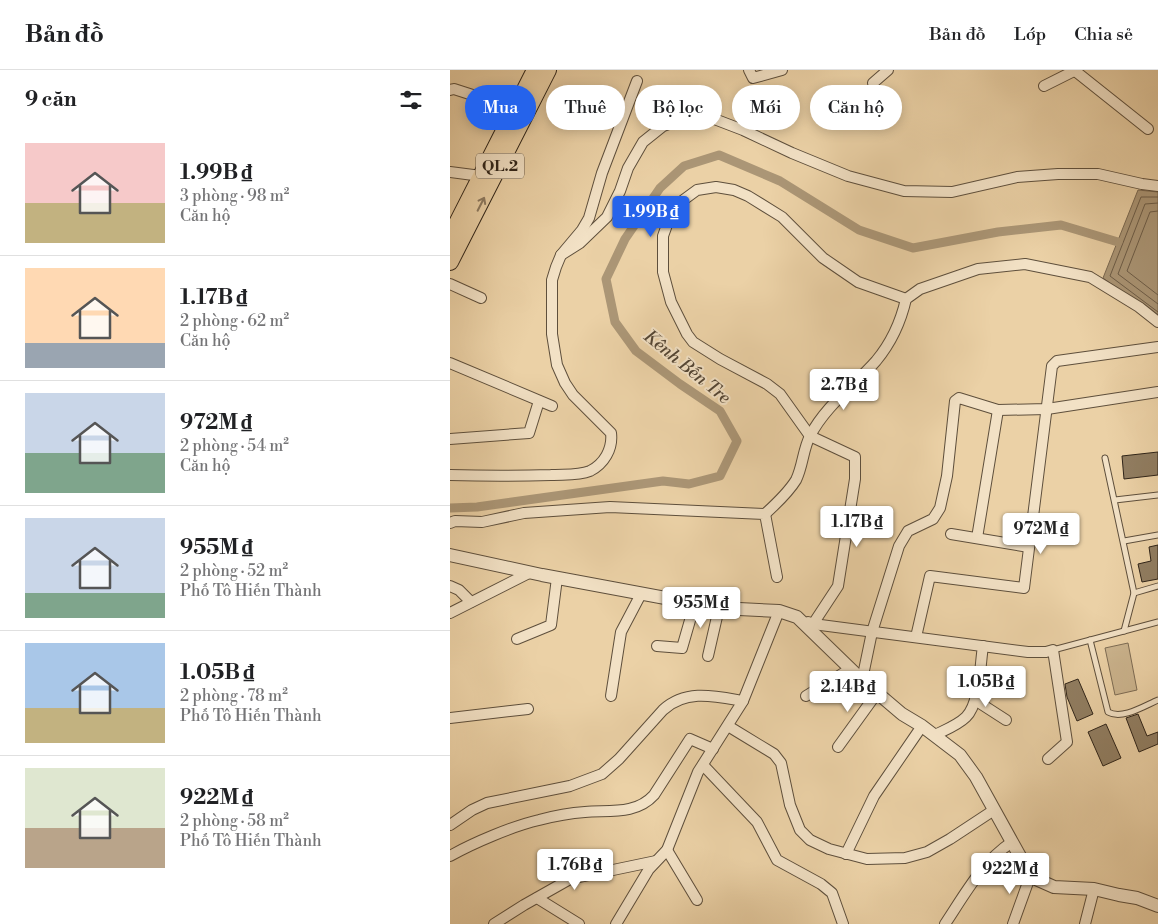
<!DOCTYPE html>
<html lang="vi">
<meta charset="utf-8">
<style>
:root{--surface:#fff;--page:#f6f6f6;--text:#202124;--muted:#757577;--line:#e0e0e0;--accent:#2563eb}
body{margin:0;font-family:"Libre Bodoni",serif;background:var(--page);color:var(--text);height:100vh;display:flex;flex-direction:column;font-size:19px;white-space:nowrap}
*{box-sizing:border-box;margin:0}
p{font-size:16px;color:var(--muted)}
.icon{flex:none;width:28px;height:28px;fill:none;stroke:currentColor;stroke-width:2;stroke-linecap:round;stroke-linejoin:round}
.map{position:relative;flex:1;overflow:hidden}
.drawer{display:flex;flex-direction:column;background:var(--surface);width:450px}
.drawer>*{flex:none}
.top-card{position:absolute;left:15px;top:15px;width:475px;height:45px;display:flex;gap:10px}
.price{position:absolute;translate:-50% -42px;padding:0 11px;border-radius:5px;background:#fff;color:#222;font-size:16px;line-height:32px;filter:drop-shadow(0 1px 2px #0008)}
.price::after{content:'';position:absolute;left:50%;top:30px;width:15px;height:11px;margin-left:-8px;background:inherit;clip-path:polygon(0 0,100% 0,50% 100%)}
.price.selected{background:var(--accent);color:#fff}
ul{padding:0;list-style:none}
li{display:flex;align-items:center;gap:15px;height:125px;padding:0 25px}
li+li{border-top:1px solid var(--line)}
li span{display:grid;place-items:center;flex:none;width:140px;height:100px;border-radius:0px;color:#555}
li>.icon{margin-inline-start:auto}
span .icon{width:60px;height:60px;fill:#fffc;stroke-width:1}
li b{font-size:21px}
h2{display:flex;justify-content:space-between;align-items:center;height:60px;padding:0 25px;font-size:21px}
.chip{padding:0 18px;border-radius:22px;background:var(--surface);box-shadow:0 2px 12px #0003;font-size:18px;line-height:45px}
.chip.selected{background:var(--accent);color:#fff}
header{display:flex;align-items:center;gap:30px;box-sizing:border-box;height:70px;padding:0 25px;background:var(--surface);border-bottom:1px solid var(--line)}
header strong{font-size:24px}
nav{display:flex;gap:28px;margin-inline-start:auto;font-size:18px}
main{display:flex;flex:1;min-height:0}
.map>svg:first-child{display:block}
</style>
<header>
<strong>Bản đồ</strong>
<nav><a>Bản đồ</a><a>Lớp</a><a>Chia sẻ</a></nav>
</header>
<main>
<section class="drawer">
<h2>9 căn<svg class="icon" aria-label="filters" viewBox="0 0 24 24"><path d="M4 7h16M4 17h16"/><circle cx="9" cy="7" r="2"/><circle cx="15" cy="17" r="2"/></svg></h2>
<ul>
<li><span style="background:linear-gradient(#f6c9c9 60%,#c2b280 0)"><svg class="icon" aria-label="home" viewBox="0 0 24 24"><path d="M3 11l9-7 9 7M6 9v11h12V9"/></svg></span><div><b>1.99B ₫</b><p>3 phòng · 98 m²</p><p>Căn hộ</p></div></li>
<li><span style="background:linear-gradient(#ffd9b3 75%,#9aa5b1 0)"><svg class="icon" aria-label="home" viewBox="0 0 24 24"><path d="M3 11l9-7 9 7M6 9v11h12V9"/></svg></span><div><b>1.17B ₫</b><p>2 phòng · 62 m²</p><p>Căn hộ</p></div></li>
<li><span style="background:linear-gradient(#c9d6e8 60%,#7fa58c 0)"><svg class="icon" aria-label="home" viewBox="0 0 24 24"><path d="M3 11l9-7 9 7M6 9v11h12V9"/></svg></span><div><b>972M ₫</b><p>2 phòng · 54 m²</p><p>Căn hộ</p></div></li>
<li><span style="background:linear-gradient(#c9d6e8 75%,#7fa58c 0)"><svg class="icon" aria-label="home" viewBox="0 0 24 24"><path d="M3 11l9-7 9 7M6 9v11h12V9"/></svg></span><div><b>955M ₫</b><p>2 phòng · 52 m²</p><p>Phố Tô Hiến Thành</p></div></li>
<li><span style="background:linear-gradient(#a9c7e8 65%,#c2b280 0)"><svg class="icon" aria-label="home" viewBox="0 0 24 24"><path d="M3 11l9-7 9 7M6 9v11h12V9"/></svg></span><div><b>1.05B ₫</b><p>2 phòng · 78 m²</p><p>Phố Tô Hiến Thành</p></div></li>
<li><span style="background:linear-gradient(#dfe7d0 60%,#b9a48a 0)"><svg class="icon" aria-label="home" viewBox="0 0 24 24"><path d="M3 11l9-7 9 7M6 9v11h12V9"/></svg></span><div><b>922M ₫</b><p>2 phòng · 58 m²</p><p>Phố Tô Hiến Thành</p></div></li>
</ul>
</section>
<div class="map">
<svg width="708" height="854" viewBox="0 0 708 854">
<rect width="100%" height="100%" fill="#ebd1a6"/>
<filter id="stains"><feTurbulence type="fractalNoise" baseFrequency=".004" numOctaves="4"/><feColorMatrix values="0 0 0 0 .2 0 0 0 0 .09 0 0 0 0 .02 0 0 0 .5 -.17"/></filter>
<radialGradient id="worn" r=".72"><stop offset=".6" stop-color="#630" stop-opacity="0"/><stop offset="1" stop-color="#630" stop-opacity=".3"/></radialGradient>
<!-- green -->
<polygon fill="#cbb48e" stroke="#7d6c54" points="678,573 687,620 665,625 655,578"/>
<!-- water -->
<polygon fill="#ab9676" stroke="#796851" points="688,120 708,122 708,248 653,208"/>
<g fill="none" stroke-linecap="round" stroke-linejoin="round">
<!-- shore -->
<g stroke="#6d5d48" stroke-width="1">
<polyline points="708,127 691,127 660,206 708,242"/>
<polyline points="708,133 695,134 668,204 708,234"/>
<polyline points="708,141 700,142 677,201 708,225"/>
</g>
<!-- canal -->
<polyline stroke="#ab9676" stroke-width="9" points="0,438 27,437 213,411 239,414 270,406 287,371 270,341 230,314 186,281 165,252 156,209 175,169 210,118 234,96 269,85 330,111 409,160 463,178 548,162 611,155 668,172"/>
</g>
<!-- building -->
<g fill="#917e62" stroke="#2f2419">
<polygon points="708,382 708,405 674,409 672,386"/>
<polygon points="708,475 708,509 692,512 688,494 701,491 699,477"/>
<polygon points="628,609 643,644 627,651 617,627 615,614"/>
<polygon points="688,644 697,666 708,662 708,674 689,682 676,648"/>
<polygon points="656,654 671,688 653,696 638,662"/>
</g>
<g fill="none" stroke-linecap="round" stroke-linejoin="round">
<defs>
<g id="service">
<polyline points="655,388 684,523 674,561"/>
<polyline points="665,430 708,425"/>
<polyline points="674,471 708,465"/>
<polyline points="684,523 708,516"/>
<path d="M 640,570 L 658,642 C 672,650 694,636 708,630"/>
<polyline points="603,580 708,552"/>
</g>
<g id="minor">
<polyline points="299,0 303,8 332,0"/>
<polyline points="624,0 698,59"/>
<polyline points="423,13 438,0"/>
<polyline points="594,16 624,1"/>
<polyline points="0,20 4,19 35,29 63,43"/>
<polyline points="0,102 31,106"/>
<polyline points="111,185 130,173 157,147 170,121 178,98 193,72 213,56 241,46 259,47 293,60 342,83 398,106 454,121 502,122 567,107 608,104 648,104 692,114 708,116"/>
<polyline points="0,214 31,228"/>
<polyline points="0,293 102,336"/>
<polyline points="0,369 79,363 89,331"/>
<path d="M 0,405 C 34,406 67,406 101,405 C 113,404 128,406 140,401 C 154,394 163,379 161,363 L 123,325 L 115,313 L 107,295 L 102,264 L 102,210 L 106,197 L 111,185 L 132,160 L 139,148 L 152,103 L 187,11"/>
<path d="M 315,444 C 326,434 338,423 346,410 C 353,396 353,379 360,366 C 376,335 404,316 426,291 C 441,273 451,251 456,229 L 470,219 L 528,199 L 575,194 L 640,207 L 689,237 L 708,252"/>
<polyline points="0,453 5,451 32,452 74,443 160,437 315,444 327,507"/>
<polyline points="501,464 579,477"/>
<polyline points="527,468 548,340"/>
<polyline points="0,516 9,520 21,532"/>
<polyline points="0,543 79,503"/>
<polyline points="358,552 363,554 578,582 596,582 603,580 617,672 598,689"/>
<polyline points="363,554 388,516 405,409 405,387 360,366 330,324 317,314 270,289 243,272 237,264 221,232 213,202 213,166 222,141 232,131 247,120 266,117 284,120 298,126 332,147 373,188 408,212 456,229"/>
<polyline points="466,567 480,506 574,518 602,296 607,291 708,277"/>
<polyline points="67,569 101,555 107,508"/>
<polyline points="207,576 232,578 245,533"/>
<polyline points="258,586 269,538"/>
<polyline points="412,610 422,562 449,476 458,461 483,449 490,438 497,406 505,331 509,328 548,340 597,339 708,322"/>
<polyline points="161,626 171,562 191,524"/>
<polyline points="356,626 400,599"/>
<polyline points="525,630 556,650"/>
<polyline points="0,648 78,639"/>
<polyline points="278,656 324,684 331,693 340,735 350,760 360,770 379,779 417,789 455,788 477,782 500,769 544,740"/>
<path d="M 485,665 C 495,660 508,655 516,647 C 530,633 530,595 533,576"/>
<polyline points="388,677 427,623"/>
<polyline points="253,695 307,752 327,790 371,814 382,823 393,854"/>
<path d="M 0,755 L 22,740 L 37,733 L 120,716 L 152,704 L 169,689 L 213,640 C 236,619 264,626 293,631"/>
<polyline points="217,780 247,830"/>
<polyline points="396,784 424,726 472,656"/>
<path d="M 0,786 C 23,773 63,756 89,750 C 104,746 120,743 135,742 C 159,740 186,745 204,725 L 240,669 L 263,679"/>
<polyline points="87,828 129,854"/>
<polyline points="44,854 74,835 120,809 206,791"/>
<polyline points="166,854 199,799 217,780 248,702 293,631 329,541"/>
<path d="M 495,854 C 515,824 532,792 562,772"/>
<polyline points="563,854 581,804"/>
<polyline points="635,854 644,819"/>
</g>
<polyline id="tertiary" points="0,485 92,505 269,538 329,541 347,547 412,610 452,644 472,656 510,685 526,707 572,790 586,809 604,817 644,819 669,825 687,828 708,836"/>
<g id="primary">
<polyline points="0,167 85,0"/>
<polyline points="0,192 98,0"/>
</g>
</defs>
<!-- service casing -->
<use href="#service" stroke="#5e4f3c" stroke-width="7"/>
<!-- minor casing -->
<use href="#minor" stroke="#5e4f3c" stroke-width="12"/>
<!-- tertiary casing -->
<use href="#tertiary" stroke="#5e4f3c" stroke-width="14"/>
<!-- primary casing -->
<use href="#primary" stroke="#2f2419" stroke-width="18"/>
<!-- service -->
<use href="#service" stroke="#f2e1c5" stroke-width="5"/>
<!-- minor -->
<use href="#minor" stroke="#f2e1c5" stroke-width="10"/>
<!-- tertiary -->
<use href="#tertiary" stroke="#f2e1c5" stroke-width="12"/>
<!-- primary -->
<use href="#primary" stroke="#ebd1a6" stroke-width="16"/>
</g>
<!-- one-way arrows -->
<defs><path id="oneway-shaft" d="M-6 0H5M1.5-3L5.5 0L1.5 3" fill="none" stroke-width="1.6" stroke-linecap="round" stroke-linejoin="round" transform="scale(1.25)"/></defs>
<use stroke="#8d7a60" href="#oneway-shaft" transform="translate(31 134) rotate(-63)"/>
<g text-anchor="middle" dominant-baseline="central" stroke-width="4" stroke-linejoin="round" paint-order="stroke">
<!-- shield labels -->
<rect fill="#f2e1c5" stroke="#6a5d4d" stroke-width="1" x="26" y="83.5" width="48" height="25" rx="4"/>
<g font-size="15" font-weight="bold" fill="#2f2419">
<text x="50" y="96">QL.2</text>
</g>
<!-- water labels -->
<g font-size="18" font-style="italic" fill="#544635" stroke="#f2e1c5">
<text transform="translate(237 297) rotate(39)">Kênh Bến Tre</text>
</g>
</g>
<rect width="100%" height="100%" filter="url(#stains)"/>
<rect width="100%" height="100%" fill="url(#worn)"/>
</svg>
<b class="price selected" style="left:201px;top:168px">1.99B ₫</b>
<b class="price" style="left:394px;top:341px">2.7B ₫</b>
<b class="price" style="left:407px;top:478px">1.17B ₫</b>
<b class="price" style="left:591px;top:485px">972M ₫</b>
<b class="price" style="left:251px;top:559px">955M ₫</b>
<b class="price" style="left:536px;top:638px">1.05B ₫</b>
<b class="price" style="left:398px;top:643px">2.14B ₫</b>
<b class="price" style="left:125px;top:821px">1.76B ₫</b>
<b class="price" style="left:560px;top:825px">922M ₫</b>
<div class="top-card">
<a class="chip selected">Mua</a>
<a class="chip">Thuê</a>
<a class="chip">Bộ lọc</a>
<a class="chip">Mới</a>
<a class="chip">Căn hộ</a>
</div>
</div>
</main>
